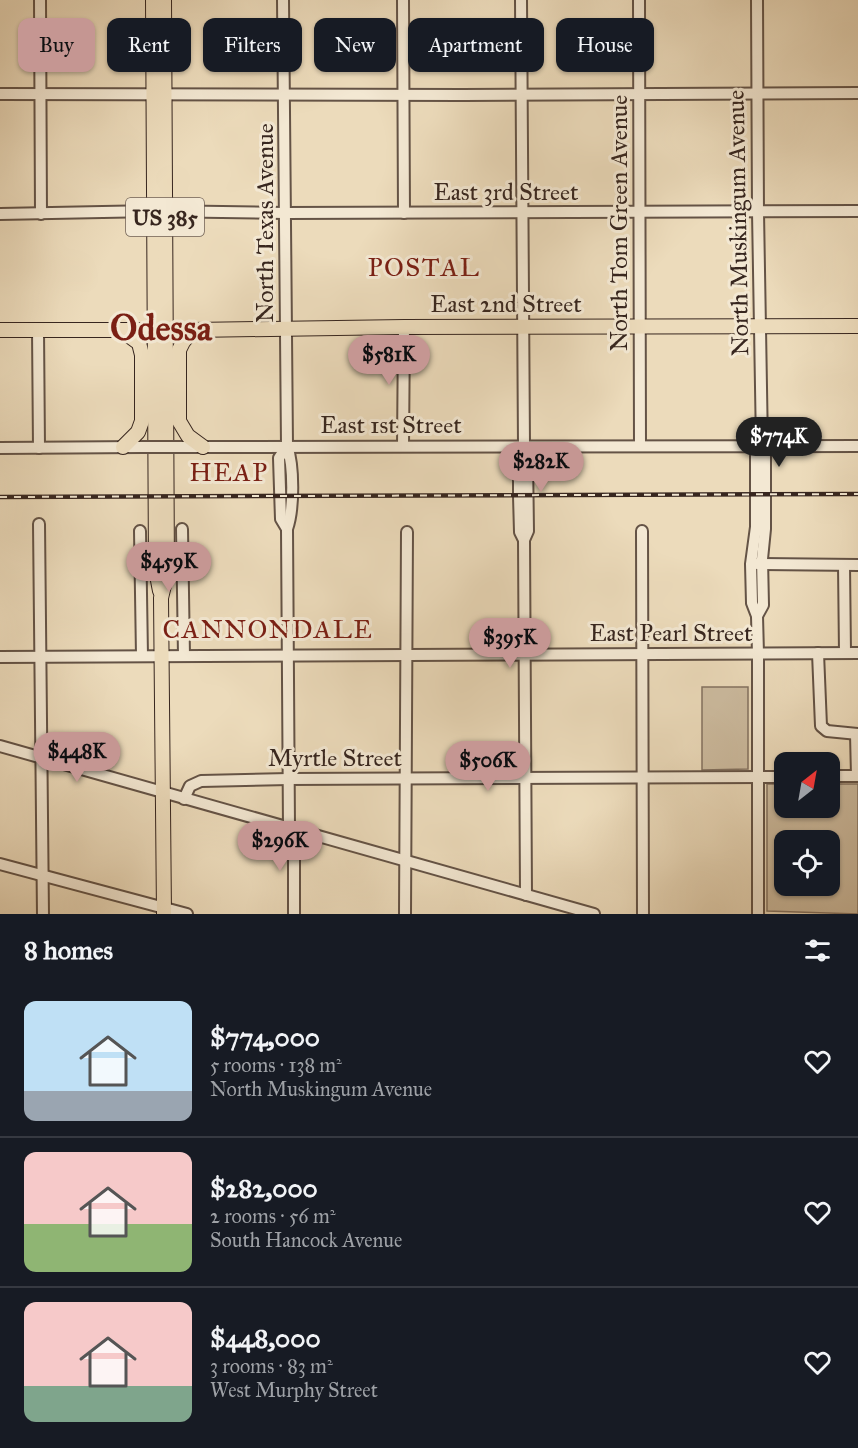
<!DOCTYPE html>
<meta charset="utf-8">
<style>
:root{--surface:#171b24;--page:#242831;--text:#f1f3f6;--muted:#9ea1a6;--line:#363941;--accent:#c59692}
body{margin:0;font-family:"IM FELL Great Primer",serif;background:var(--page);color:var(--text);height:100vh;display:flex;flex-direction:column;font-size:22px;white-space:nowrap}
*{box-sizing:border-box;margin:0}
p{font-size:20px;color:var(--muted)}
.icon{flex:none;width:33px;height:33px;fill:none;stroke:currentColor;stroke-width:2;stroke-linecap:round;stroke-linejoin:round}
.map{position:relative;height:914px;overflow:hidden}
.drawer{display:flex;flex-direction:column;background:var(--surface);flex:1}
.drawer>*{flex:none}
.guide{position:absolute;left:18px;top:18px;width:822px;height:54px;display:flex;gap:12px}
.needle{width:39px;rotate:31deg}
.buttons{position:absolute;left:774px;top:752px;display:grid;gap:12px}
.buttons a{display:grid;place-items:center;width:66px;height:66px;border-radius:12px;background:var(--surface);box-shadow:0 2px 4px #0004;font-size:30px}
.price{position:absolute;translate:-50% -51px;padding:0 14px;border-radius:21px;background:var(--accent);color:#111;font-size:20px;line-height:39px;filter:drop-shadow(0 2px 3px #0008)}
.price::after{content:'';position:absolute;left:50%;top:36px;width:18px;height:14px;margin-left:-9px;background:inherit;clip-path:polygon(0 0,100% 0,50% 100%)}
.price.current{background:#222;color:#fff}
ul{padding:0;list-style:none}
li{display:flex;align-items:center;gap:18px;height:150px;padding:0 24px}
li+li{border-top:2px solid var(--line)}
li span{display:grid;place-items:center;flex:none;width:168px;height:120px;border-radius:12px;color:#555}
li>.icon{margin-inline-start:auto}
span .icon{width:72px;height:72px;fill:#fffc;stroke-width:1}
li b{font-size:26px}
h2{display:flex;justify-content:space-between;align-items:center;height:72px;padding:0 24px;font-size:26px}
.pill{padding:0 21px;border-radius:12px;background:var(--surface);box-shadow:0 2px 4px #0004;font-size:21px;line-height:54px}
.pill.current{background:var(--accent);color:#111}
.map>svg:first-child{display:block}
</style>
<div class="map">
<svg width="858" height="914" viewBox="0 0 858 914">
<rect width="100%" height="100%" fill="#ecdbbb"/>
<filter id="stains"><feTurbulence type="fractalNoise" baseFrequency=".00333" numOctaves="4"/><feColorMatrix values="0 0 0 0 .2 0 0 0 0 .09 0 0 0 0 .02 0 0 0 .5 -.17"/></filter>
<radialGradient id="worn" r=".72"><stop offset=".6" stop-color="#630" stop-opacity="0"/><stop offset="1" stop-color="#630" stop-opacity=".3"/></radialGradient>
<!-- green -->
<g fill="#cdbca0" stroke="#827160" stroke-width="1.5" fill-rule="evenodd">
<polygon points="702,687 748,687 748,769 702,770"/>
<path d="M 767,784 L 784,784 L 784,807 L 833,807 L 833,784 L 858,784 L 858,914 L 767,911 ZM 784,840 L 830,840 L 830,885 L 784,885 Z"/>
</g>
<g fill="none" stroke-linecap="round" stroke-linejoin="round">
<defs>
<g id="minor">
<polyline points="40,0 41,214"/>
<path d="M 283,0 L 287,446 C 294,466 294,509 287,529 L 289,828"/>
<polyline points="403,0 404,213"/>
<polyline points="521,0 524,445 527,457 528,531 524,540 526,895"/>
<polyline points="639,0 640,445"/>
<polyline points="757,0 758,212 762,445 765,457 765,529 762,559 763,605 757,616"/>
<polyline points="0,94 463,95 858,93"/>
<polyline points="0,214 154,211 285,213 858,211"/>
<polyline points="38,330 39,448"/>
<polyline points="524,445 519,458 519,496 520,532 524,540"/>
<polyline points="287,446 279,458 281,519 287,529"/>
<polyline points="403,446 404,327"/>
<polyline points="180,447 858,446"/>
<polyline points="0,448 141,447"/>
<polyline points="39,524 43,914"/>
<polyline points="182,529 184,656"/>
<polyline points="140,531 142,656"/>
<polyline points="642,531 643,914"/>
<polyline points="757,564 858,565"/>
<polyline points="844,565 845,653"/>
<polyline points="818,653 821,726 827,731 858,734"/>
<polyline points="0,657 858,653"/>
<polyline points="856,734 857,776"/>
<polyline points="0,746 594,914"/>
<polyline points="830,776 858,776"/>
<polyline points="184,799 190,786 201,781 289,779 784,777"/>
<polyline points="0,864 187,914"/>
<polyline points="294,914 294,830"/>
<polyline points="405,914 407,532"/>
<polyline points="758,914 758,654 757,616 752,603 751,564 756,527 756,456 762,445"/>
</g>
<g id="major">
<polyline points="153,0 156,570 160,591"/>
<polyline points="0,330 193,330 404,327 858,326"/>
<polyline points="121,330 139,343 142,355 142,421 138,432 123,447"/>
<polyline points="193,330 183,342 179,350 179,421 188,436 203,447"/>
<polyline points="164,914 161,598 167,573 164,0"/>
</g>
</defs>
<!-- minor casing -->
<use href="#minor" stroke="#645346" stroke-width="14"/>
<!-- major casing -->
<use href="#major" stroke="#37261f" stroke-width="16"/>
<!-- minor -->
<use href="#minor" stroke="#f3e8d3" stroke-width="10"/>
<!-- major -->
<use href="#major" stroke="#ecdbbb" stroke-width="14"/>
<defs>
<polyline id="rail" points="0,497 858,494"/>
</defs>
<!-- rail casing -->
<use href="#rail" stroke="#37261f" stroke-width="4.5"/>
<!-- rail -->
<use href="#rail" stroke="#f3e8d3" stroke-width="2" stroke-dasharray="7" stroke-linecap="butt"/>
<defs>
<polyline id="minor-bridge" points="141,447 180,447"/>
</defs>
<!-- minor-bridge casing -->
<use href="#minor-bridge" stroke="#645346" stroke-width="14" stroke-linecap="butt"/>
<!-- minor-bridge -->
<use href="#minor-bridge" stroke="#f3e8d3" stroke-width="10"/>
</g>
<g text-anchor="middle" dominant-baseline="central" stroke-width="6" stroke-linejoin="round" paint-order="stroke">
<!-- shield labels -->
<rect fill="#f3e8d3" stroke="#6f6055" stroke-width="1.5" x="126" y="198" width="78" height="38" rx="4.5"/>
<g font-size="22" font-weight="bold" fill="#37261f">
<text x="165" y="217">US 385</text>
</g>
<!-- street labels -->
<g font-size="24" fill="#37261f" stroke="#f3e8d3">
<text x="506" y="192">East 3rd Street</text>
<text transform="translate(265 223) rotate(-90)">North Texas Avenue</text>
<text transform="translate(619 223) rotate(-90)">North Tom Green Avenue</text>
<text transform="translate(738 223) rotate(-91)">North Muskingum Avenue</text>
<text x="506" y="304">East 2nd Street</text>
<text x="391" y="425">East 1st Street</text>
<text x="671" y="633">East Pearl Street</text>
<text x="335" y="758">Myrtle Street</text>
</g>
<!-- neighbourhood labels -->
<g font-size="26" letter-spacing="1.5" fill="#7a1f14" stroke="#f3e8d3">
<text x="424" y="267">POSTAL</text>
<text x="229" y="472">HEAP</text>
<text x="268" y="629">CANNONDALE</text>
</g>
<!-- town labels -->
<g font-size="36" font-weight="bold" fill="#7a1f14" stroke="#f3e8d3">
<text x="161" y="328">Odessa</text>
</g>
</g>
<rect width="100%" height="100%" filter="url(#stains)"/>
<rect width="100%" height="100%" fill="url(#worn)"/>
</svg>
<div class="buttons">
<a><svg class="needle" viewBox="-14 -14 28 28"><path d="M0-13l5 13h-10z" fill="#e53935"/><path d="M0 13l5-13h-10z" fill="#9ea1a6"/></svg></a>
<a><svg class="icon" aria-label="locate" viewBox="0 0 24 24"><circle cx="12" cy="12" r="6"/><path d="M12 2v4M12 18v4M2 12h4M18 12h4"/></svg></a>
</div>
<b class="price" style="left:389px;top:386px">$581K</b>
<b class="price current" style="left:779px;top:468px">$774K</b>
<b class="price" style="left:541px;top:493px">$282K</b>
<b class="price" style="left:169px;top:593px">$459K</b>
<b class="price" style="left:510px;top:669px">$395K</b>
<b class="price" style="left:77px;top:783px">$448K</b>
<b class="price" style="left:488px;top:792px">$506K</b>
<b class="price" style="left:280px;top:872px">$296K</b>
<div class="guide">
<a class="pill current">Buy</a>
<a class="pill">Rent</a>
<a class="pill">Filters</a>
<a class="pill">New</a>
<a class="pill">Apartment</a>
<a class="pill">House</a>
</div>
</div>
<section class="drawer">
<h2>8 homes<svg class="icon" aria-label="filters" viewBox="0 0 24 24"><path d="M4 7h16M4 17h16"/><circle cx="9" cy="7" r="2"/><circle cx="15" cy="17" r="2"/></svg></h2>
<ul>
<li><span style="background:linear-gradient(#bfe0f5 75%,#9aa5b1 0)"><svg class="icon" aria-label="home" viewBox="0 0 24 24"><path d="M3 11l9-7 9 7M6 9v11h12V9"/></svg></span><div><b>$774,000</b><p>5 rooms · 138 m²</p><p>North Muskingum Avenue</p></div><svg class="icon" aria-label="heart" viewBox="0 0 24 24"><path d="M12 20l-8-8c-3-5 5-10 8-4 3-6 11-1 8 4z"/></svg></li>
<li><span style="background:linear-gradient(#f6c9c9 60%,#8fb573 0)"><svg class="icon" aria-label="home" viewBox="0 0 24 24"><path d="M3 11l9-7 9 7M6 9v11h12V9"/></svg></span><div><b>$282,000</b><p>2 rooms · 56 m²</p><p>South Hancock Avenue</p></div><svg class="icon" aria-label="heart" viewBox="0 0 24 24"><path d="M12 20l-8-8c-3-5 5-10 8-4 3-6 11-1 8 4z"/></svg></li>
<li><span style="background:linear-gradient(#f6c9c9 70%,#7fa58c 0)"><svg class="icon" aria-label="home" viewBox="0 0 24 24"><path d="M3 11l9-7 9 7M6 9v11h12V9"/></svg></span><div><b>$448,000</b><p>3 rooms · 83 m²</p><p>West Murphy Street</p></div><svg class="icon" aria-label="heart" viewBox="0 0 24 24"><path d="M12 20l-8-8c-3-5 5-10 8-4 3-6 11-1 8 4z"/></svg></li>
</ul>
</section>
